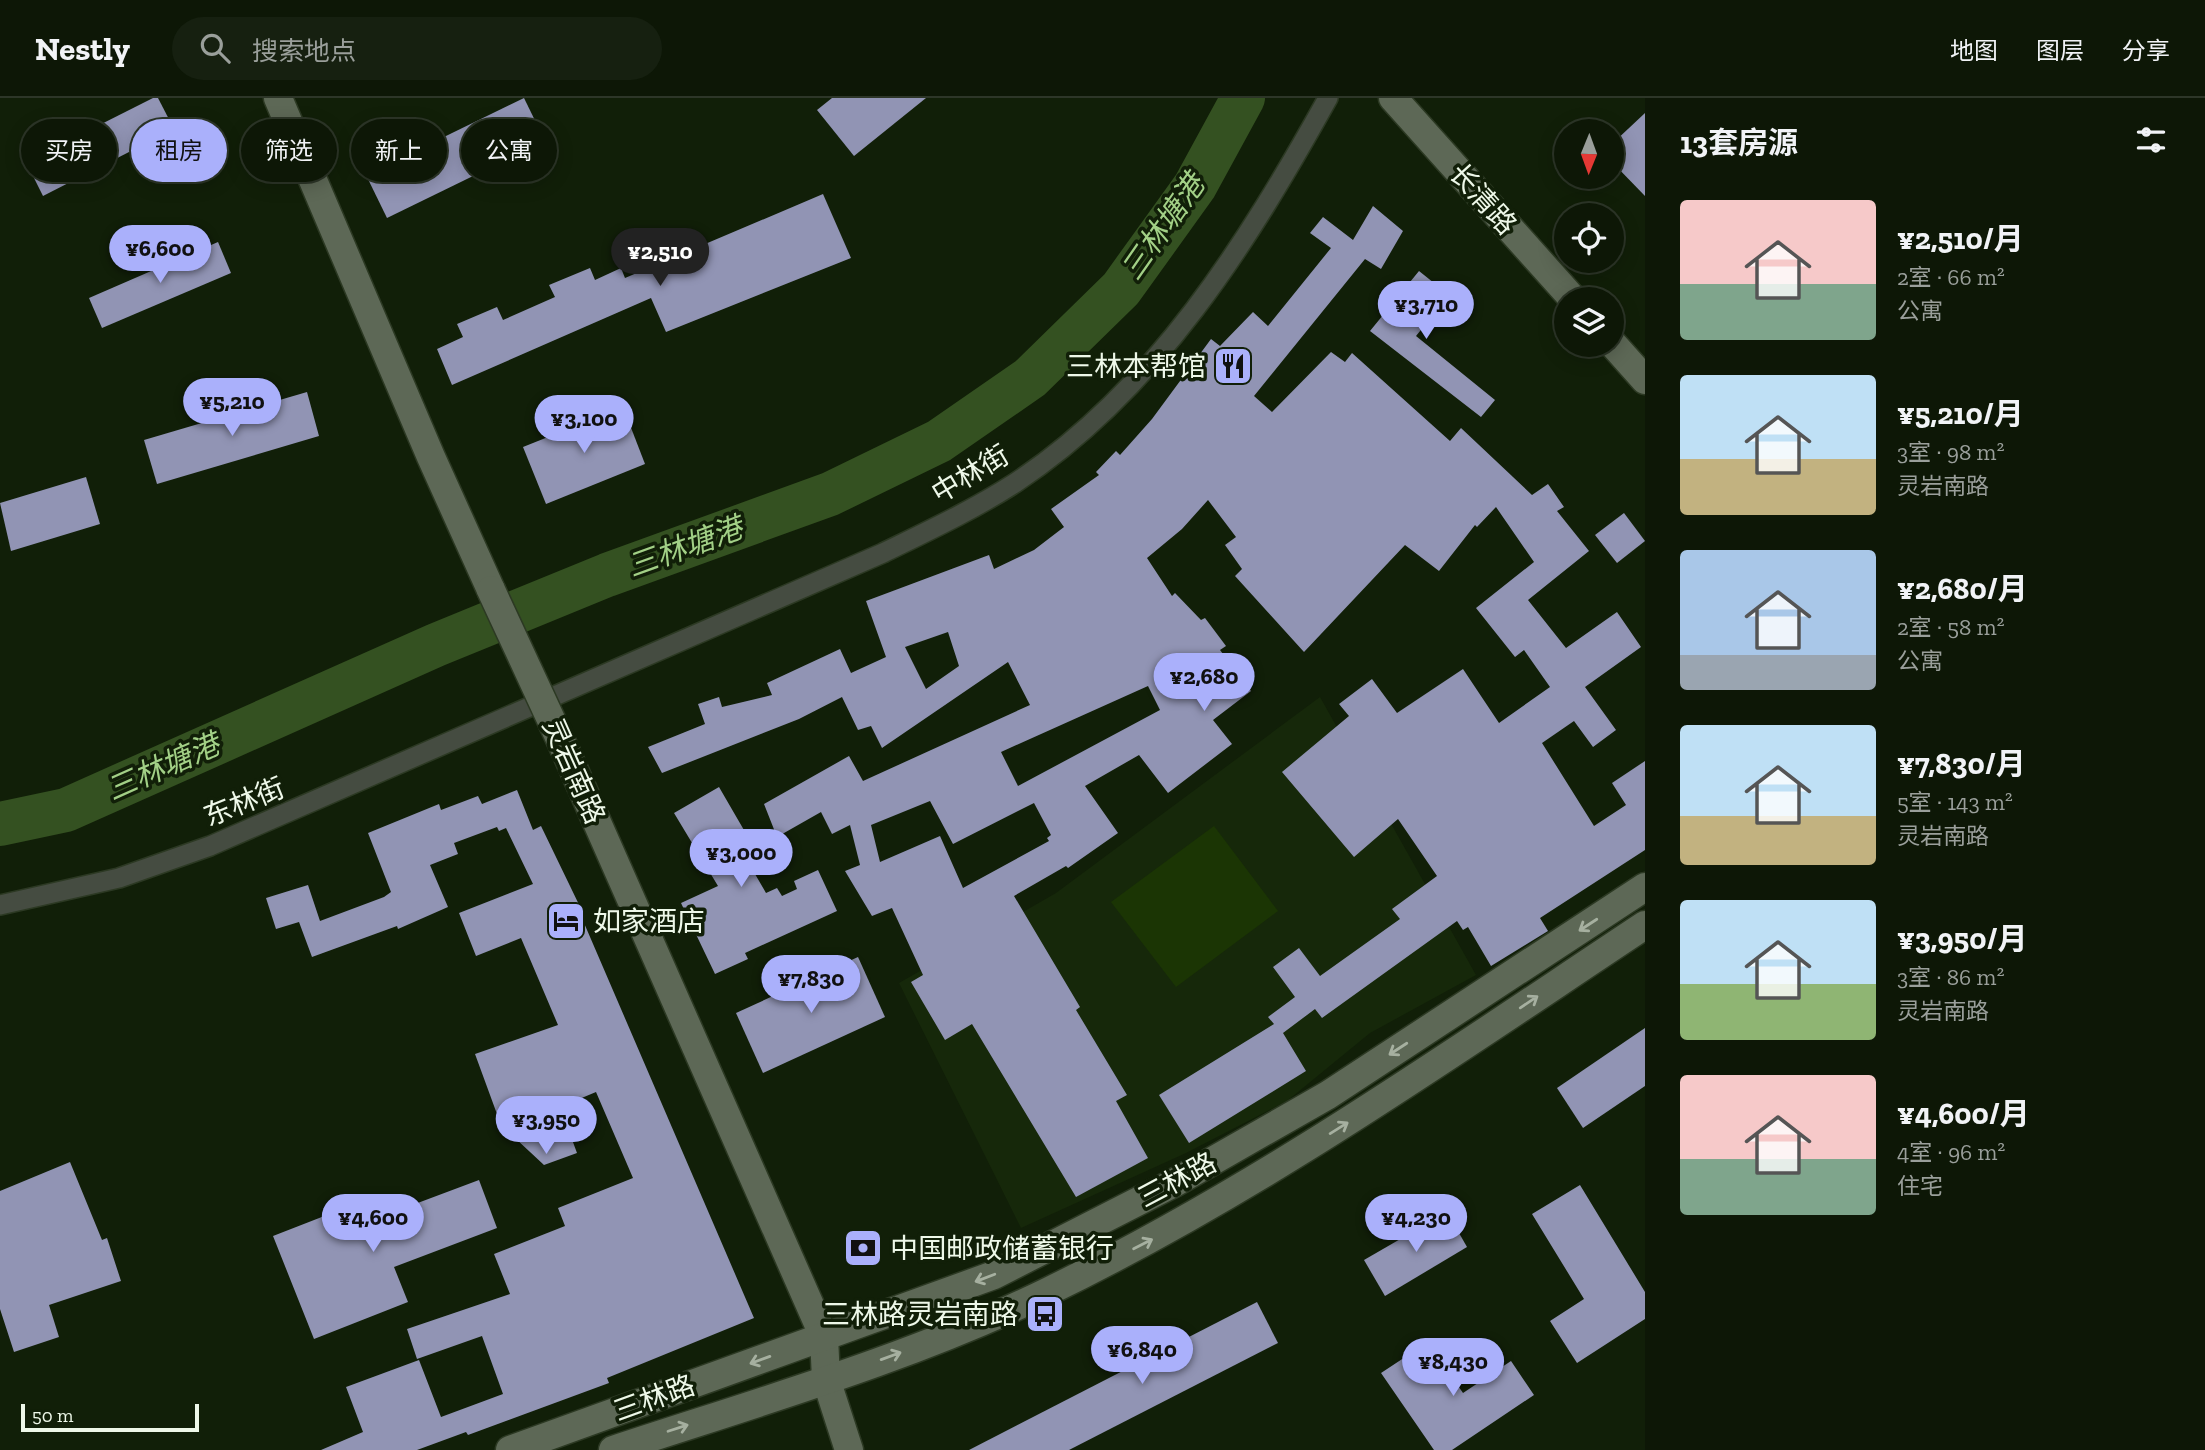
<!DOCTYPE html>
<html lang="zh">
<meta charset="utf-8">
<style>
:root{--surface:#0d1706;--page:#162010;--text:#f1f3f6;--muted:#9a9f9b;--line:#2d3628;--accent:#aab0fb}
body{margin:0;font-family:"Zilla Slab","Noto Sans SC",serif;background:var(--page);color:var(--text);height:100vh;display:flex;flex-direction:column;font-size:26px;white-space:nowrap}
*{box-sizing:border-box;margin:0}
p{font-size:23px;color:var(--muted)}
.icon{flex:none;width:38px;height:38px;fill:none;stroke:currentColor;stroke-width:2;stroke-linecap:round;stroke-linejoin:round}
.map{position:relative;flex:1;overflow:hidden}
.panel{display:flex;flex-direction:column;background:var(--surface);width:560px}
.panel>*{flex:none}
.guide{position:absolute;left:21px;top:21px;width:665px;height:63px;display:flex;gap:14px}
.needle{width:46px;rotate:181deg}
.fabs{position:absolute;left:1554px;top:21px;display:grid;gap:14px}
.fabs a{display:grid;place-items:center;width:70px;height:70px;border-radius:50%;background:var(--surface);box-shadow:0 4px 18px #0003,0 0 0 2px var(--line);font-size:35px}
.scale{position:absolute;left:21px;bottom:18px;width:178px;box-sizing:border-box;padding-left:7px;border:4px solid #eef8e9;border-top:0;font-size:19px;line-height:24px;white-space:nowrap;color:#eef8e9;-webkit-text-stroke:5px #111f08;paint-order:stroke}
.price{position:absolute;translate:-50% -60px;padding:0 16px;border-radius:24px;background:var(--accent);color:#111;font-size:23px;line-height:46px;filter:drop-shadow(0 2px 4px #0008)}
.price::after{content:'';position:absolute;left:50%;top:42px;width:21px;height:16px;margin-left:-10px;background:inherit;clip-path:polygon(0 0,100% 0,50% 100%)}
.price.current{background:#222;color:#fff}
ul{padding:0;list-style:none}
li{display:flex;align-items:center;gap:21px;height:175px;padding:0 35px}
li span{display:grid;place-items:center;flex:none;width:196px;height:140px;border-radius:7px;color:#555}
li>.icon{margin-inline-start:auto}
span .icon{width:84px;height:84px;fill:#fffc;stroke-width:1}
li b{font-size:30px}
h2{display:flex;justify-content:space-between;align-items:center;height:84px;padding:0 35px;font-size:30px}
.pill{padding:0 24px;border-radius:32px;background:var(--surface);box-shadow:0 4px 18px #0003,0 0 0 2px var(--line);font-size:24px;line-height:63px}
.pill.current{background:var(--accent);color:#111}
header{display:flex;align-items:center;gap:42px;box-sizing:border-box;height:98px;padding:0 35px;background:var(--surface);border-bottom:2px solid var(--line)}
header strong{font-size:33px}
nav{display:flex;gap:38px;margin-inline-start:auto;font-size:24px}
.search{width:490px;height:63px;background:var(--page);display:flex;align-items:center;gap:18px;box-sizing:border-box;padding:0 24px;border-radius:38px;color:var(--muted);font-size:26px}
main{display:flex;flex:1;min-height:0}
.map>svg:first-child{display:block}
</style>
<header>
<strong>Nestly</strong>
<div class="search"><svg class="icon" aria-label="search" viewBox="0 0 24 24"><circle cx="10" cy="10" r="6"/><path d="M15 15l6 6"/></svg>搜索地点</div>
<nav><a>地图</a><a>图层</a><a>分享</a></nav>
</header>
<main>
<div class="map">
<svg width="1645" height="1352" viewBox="0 0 1645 1352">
<rect width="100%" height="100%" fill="#111f08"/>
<!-- built -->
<polygon fill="#16280a" points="1320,599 1476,877 1370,935 1287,1003 1186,1055 1021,1130 899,885 1056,795"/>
<!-- green -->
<polygon fill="#1b3504" points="1214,728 1278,813 1176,889 1111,804"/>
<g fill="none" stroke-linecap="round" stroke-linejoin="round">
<!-- river -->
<polyline stroke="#345121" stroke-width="44" points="0,726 66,712 436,547 607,477 830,396 939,343 1030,280 1121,191 1195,88 1243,0"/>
</g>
<!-- building -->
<g fill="#9194b4" fill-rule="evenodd">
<polygon points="153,0 158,0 174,31 43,98 26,64"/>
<polygon points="524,0 545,43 387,120 366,77"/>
<polygon points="832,0 926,0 854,58 817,12"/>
<polygon points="1645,15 1645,98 1612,64 1612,46"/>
<polygon points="823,96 851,160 666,234 651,200 452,287 437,251 463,239 457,226 497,209 503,222 555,199 549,187 590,170 595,182 621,170 625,180"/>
<path d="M 1373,108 L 1403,133 L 1381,171 L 1365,161 L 1254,298 L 1272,314 L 1331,254 L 1345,264 L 1352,255 L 1450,343 L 1461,330 L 1532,397 L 1548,386 L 1564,409 L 1557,413 L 1589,453 L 1528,502 L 1566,550 L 1617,514 L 1641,549 L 1585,589 L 1616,632 L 1593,649 L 1574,623 L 1542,645 L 1594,728 L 1626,707 L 1612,685 L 1645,663 L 1645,752 L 1540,820 L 1548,833 L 1491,868 L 1468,829 L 1463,832 L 1457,823 L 1322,920 L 1315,911 L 1283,935 L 1306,973 L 1189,1045 L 1159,997 L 1274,926 L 1268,919 L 1295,899 L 1273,869 L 1299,850 L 1320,878 L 1400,821 L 1392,811 L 1437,778 L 1398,721 L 1354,759 L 1282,674 L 1349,618 L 1339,606 L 1372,581 L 1397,615 L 1463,571 L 1499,625 L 1550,589 L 1524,552 L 1515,559 L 1476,510 L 1534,464 L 1496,409 L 1477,429 L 1475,427 L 1439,473 L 1405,447 L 1304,554 L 1235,478 L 1242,471 L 1225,447 L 1236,439 L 1208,402 L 1182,431 L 1147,460 L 1172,498 L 1175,495 L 1201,522 L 1205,520 L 1226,548 L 1220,552 L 1251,593 L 1213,622 L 1232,646 L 1168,695 L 1139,657 L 1085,688 L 1118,735 L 1068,770 L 1066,768 L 1014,798 L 1080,909 L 1076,912 L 1127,997 L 1116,1003 L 1148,1060 L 1076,1099 L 972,926 L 945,942 L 911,884 L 923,877 L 892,810 L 872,818 L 845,773 L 860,767 L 850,727 L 832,736 L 821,714 L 777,739 L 764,706 L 849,658 L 863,683 L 1030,607 L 1008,564 L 882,650 L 871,628 L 858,632 L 842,599 L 799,621 L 662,675 L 648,649 L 705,626 L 698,606 L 719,599 L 722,609 L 772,597 L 767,585 L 840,551 L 851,575 L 886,559 L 866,503 L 989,457 L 994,471 L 1034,452 L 1064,429 L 1051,411 L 1099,377 L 1096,374 L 1116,353 L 1120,357 L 1152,321 L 1211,241 L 1220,248 L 1253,214 L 1268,228 L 1331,150 L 1310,135 L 1323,119 L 1353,142 ZM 948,534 L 959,568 L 926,591 L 905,549 ZM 1148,588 L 1160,612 L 1018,688 L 1001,654 ZM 930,703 L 953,746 L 1034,705 L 1051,737 L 1047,740 L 1049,743 L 963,790 L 940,738 L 880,764 L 871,727 Z"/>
<polygon points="218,144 231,175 102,230 89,200"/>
<polygon points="1419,173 1449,197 1416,238 1495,302 1481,319 1370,233"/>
<polygon points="307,294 319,338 157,386 144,342"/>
<polygon points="623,309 645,366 546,406 523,349"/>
<polygon points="86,379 100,426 11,453 0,405"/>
<polygon points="1624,415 1645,443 1617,465 1595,437"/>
<polygon points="719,689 759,758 748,764 766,795 777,790 782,798 797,791 794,783 818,772 837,813 745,855 748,861 715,876 681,805 718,788 674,715"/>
<polygon points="517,692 533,732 541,728 584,817 581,818 754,1220 607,1280 609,1285 468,1337 466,1334 417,1352 321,1352 363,1334 346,1289 419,1262 441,1319 503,1296 482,1238 417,1261 407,1231 510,1196 494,1156 565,1128 558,1110 633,1080 596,994 560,1009 577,1055 544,1067 501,1027 475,956 558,927 521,840 476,858 459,815 533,786 506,730 499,733 497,729 454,745 458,756 430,767 448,809 398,831 397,828 312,859 299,824 276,831 266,800 308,787 320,823 384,799 391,794 368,735 439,706 441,712 478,698 482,706"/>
<polygon points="858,859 885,919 763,975 736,915"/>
<polygon points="1645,930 1645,988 1583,1030 1557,990"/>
<polygon points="70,1064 102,1142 107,1140 121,1183 49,1207 59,1239 14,1254 0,1211 0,1093"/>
<polygon points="479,1082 497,1130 394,1169 408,1204 314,1241 273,1138 368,1101 375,1121"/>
<polygon points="1580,1087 1645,1194 1645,1221 1577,1265 1550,1223 1584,1201 1532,1116"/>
<polygon points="1447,1114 1467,1149 1385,1198 1364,1162"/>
<polygon points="1257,1204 1278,1245 1069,1352 969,1352"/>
<polygon points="1428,1244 1463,1295 1511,1263 1534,1297 1452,1352 1434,1352 1381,1275"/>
</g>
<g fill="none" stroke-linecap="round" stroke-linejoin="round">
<defs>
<path id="street" d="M 0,807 L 119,780 L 210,748 L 883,455 C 928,433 973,412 1015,385 C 1156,292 1248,144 1328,0"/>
<g id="secondary">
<polyline points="278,0 431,359 491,492"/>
<polyline points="1393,0 1573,201"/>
<polyline points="1612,245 1645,282"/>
<polyline points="566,654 824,1239 826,1281 849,1352"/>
<polyline points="510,1352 994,1177 1174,1085 1328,997 1645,789"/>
<path d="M 613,1352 C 758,1304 909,1261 1047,1194 C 1259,1091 1449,957 1645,827"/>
</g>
</defs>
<!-- street casing -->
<use href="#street" stroke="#2c3923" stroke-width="22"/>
<!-- secondary casing -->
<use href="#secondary" stroke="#2c3923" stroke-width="31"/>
<!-- street -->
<use href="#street" stroke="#454c41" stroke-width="19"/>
<!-- secondary -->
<use href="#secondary" stroke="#5d6856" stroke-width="28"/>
<defs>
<polyline id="secondary-bridge" points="491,492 566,654"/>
</defs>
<!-- secondary-bridge casing -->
<use href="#secondary-bridge" stroke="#2c3923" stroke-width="31" stroke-linecap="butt"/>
<!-- secondary-bridge -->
<use href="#secondary-bridge" stroke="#5d6856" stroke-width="28"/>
</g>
<!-- one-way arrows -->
<defs><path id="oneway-shaft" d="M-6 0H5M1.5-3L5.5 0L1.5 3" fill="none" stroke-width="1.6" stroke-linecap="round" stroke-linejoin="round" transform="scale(1.75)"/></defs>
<g stroke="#a6b0a0">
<use href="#oneway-shaft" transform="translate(1588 827) rotate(147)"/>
<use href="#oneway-shaft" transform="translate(1529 904) rotate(-34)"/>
<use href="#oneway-shaft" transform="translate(1398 951) rotate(147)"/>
<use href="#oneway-shaft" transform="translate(1339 1030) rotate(-32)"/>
<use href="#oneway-shaft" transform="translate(1143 1146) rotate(-27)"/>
<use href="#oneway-shaft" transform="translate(985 1180) rotate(159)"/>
<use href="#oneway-shaft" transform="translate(891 1258) rotate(-20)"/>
<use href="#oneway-shaft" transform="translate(760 1262) rotate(160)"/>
<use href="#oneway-shaft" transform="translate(678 1330) rotate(-18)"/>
</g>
<!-- icons -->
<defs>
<symbol id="restaurant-square" viewBox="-11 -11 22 22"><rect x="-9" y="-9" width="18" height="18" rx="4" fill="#aab0fb" stroke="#111f08"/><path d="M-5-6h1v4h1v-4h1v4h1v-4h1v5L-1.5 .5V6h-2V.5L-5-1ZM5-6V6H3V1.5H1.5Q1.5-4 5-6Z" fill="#111"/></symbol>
<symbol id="hotel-square" viewBox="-11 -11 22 22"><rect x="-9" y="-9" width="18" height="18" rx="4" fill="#aab0fb" stroke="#111f08"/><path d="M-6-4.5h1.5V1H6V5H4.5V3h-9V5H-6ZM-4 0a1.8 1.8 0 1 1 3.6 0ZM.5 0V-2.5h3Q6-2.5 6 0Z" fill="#111"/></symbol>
<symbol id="bank-square" viewBox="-11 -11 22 22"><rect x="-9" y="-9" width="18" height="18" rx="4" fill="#aab0fb" stroke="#111f08"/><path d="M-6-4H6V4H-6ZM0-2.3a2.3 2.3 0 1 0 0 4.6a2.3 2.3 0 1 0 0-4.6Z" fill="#111"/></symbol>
<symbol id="bus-square" viewBox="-11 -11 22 22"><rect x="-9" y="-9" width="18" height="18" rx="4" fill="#aab0fb" stroke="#111f08"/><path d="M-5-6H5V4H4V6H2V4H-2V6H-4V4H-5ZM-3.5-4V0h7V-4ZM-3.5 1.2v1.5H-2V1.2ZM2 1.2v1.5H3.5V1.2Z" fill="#111"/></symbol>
</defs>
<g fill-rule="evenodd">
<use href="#restaurant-square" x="1211" y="246" width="44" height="44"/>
<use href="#hotel-square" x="544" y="801" width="44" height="44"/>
<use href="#bank-square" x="841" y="1128" width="44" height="44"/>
<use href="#bus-square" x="1023" y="1194" width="44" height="44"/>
</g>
<g text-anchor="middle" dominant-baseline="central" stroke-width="7" stroke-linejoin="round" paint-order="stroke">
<!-- street labels -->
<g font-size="28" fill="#eef8e9" stroke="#111f08">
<text transform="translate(1483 101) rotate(48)">长清路</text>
<text transform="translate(970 376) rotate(-31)">中林街</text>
<text transform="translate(574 673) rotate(66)">灵岩南路</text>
<text transform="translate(244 704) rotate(-22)">东林街</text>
<text transform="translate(1177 1082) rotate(-28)">三林路</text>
<text transform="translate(654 1300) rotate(-20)">三林路</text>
</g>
<!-- poi labels -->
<g font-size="28" fill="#eef8e9" stroke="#111f08" text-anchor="end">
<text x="1206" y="268">三林本帮馆</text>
<text x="593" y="823" text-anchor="start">如家酒店</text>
<text x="890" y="1150" text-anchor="start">中国邮政储蓄银行</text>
<text x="1018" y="1216">三林路灵岩南路</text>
</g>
<!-- water labels -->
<g font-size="30" font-style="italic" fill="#a2d086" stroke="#111f08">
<text transform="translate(1163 129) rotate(-55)">三林塘港</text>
<text transform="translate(685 449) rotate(-20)">三林塘港</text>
<text transform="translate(163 669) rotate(-24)">三林塘港</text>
</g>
</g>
</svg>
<div class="fabs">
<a><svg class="needle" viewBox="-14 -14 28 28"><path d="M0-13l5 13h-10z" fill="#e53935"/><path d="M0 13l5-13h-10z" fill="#9a9f9b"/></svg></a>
<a><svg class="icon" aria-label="locate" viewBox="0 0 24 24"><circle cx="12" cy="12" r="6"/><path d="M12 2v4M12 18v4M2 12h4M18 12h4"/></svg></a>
<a><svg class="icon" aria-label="layers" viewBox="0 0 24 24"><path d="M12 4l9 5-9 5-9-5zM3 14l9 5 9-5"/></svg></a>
</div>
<div class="scale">50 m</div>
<b class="price" style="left:160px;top:187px">¥6,600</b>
<b class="price current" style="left:660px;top:190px">¥2,510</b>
<b class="price" style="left:1426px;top:243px">¥3,710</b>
<b class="price" style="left:232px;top:340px">¥5,210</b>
<b class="price" style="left:584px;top:357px">¥3,100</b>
<b class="price" style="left:1204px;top:615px">¥2,680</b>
<b class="price" style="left:741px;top:791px">¥3,000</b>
<b class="price" style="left:811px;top:917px">¥7,830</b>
<b class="price" style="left:546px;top:1058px">¥3,950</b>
<b class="price" style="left:373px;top:1156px">¥4,600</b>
<b class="price" style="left:1416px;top:1156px">¥4,230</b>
<b class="price" style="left:1142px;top:1288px">¥6,840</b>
<b class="price" style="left:1453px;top:1300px">¥8,430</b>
<div class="guide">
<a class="pill">买房</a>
<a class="pill current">租房</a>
<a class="pill">筛选</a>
<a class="pill">新上</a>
<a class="pill">公寓</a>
</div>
</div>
<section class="panel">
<h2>13套房源<svg class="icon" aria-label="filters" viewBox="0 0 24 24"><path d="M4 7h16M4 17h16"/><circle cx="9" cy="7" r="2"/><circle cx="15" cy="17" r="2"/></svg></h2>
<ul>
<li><span style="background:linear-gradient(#f6c9c9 60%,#7fa58c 0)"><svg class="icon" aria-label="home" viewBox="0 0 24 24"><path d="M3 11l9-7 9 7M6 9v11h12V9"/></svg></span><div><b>¥2,510/月</b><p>2室 · 66 m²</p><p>公寓</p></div></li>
<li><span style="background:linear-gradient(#bfe0f5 60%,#c2b280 0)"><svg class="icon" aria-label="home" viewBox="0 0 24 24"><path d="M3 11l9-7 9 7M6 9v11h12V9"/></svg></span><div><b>¥5,210/月</b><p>3室 · 98 m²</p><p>灵岩南路</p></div></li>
<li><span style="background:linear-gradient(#a9c7e8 75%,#9aa5b1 0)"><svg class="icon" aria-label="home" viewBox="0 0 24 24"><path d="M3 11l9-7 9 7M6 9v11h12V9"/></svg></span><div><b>¥2,680/月</b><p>2室 · 58 m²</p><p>公寓</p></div></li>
<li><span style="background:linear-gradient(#bfe0f5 65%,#c2b280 0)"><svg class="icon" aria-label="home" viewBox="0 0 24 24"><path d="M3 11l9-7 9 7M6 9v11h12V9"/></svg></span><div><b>¥7,830/月</b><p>5室 · 143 m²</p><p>灵岩南路</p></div></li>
<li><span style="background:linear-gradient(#bfe0f5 60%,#8fb573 0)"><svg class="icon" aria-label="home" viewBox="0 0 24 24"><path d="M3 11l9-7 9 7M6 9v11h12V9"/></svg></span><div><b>¥3,950/月</b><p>3室 · 86 m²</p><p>灵岩南路</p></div></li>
<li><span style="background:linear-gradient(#f6c9c9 60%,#7fa58c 0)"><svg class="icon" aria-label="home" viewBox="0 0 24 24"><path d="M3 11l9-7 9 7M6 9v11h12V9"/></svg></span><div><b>¥4,600/月</b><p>4室 · 96 m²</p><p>住宅</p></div></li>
</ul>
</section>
</main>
